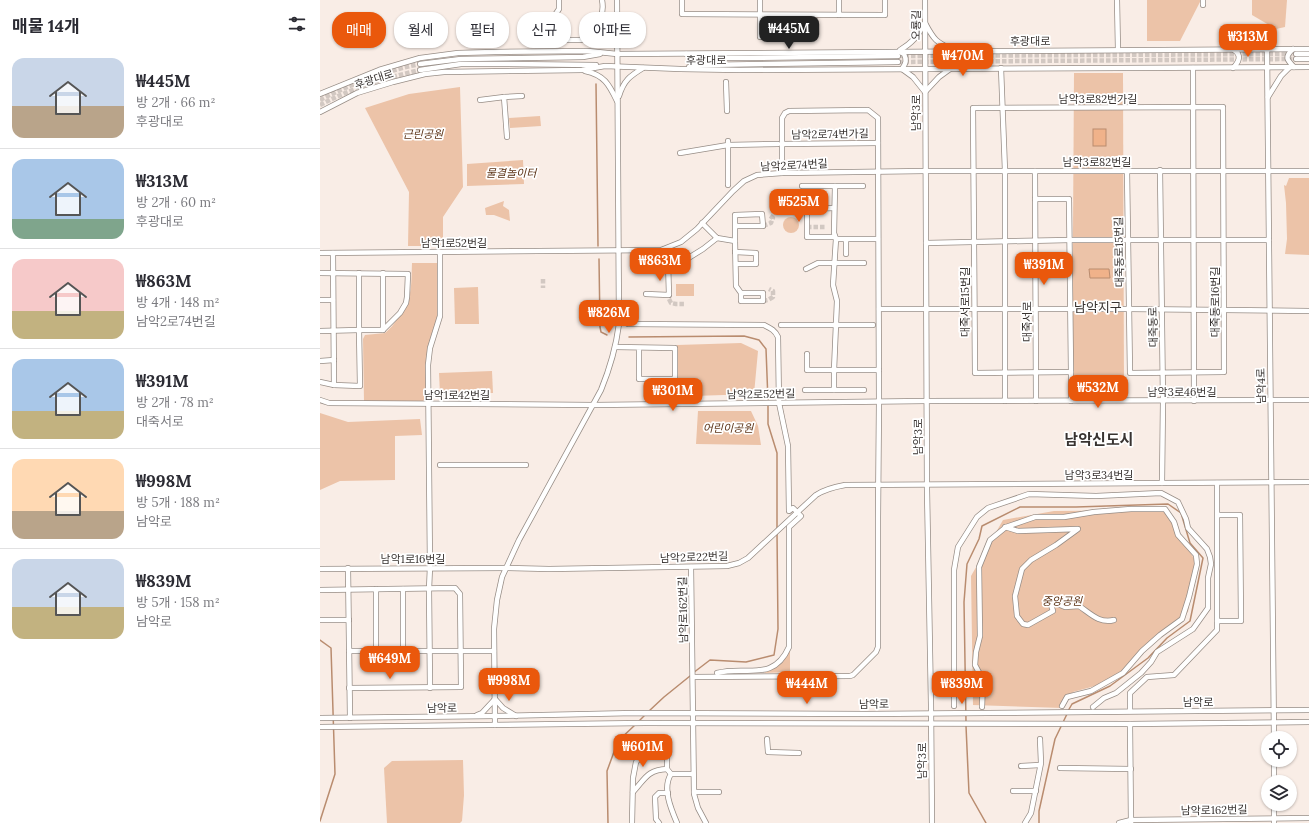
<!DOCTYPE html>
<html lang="ko">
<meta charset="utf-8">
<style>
:root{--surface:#fff;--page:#f7f7f7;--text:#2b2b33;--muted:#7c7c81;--line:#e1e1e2;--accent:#ea580c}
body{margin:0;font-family:Lora,"Noto Sans KR",serif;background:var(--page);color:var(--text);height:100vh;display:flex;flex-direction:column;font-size:15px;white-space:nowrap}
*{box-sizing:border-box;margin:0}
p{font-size:13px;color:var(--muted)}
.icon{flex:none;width:22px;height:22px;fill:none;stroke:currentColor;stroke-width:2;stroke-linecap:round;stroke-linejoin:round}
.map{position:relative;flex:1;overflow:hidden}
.details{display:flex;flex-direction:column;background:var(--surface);width:320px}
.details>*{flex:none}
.banner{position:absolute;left:12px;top:12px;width:380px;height:36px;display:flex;gap:8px}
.tools{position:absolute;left:941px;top:731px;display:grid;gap:8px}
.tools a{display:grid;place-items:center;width:36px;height:36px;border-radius:50%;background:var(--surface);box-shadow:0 1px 3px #0004;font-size:20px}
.price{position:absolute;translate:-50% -34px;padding:0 9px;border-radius:8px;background:var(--accent);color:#fff;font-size:13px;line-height:26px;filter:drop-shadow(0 1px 2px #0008)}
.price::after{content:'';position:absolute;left:50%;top:24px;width:12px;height:9px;margin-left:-6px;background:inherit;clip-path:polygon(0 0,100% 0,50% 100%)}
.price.on{background:#222;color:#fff}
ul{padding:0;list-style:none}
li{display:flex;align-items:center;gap:12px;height:100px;padding:0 12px}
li+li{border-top:1px solid var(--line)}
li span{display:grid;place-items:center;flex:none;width:112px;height:80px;border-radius:12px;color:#555}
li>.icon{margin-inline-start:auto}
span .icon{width:48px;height:48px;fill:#fffc;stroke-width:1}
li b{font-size:17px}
h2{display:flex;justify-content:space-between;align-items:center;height:48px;padding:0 12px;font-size:17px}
.pill{padding:0 14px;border-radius:16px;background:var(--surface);box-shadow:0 1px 3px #0004;font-size:14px;line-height:36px}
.pill.on{background:var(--accent);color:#fff}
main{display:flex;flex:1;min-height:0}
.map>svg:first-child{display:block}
</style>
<main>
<section class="details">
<h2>매물 14개<svg class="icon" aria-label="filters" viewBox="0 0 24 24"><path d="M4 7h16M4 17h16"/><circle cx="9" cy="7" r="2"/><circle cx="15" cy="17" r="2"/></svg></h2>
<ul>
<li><span style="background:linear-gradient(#c9d6e8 60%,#b9a48a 0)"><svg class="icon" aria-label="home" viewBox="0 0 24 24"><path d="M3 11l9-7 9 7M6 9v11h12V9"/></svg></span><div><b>₩445M</b><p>방 2개 · 66 m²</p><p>후광대로</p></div></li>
<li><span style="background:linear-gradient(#a9c7e8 75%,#7fa58c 0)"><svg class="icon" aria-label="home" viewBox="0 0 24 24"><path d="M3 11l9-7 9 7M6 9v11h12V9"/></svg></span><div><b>₩313M</b><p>방 2개 · 60 m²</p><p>후광대로</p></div></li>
<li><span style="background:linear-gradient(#f6c9c9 65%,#c2b280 0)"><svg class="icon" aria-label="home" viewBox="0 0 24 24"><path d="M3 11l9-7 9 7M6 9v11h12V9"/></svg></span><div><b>₩863M</b><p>방 4개 · 148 m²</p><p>남악2로74번길</p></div></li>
<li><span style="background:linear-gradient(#a9c7e8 65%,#c2b280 0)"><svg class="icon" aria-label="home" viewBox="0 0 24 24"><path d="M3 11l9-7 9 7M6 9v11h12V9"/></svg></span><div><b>₩391M</b><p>방 2개 · 78 m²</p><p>대죽서로</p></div></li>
<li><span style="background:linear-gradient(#ffd9b3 65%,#b9a48a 0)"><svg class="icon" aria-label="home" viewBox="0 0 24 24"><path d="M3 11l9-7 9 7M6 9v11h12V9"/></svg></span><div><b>₩998M</b><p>방 5개 · 188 m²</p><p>남악로</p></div></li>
<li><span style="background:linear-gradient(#c9d6e8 60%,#c2b280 0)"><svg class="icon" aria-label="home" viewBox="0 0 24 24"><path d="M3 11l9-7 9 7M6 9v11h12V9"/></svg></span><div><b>₩839M</b><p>방 5개 · 158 m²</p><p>남악로</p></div></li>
</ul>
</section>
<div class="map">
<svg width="989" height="823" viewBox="0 0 989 823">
<rect width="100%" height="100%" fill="#f9ede6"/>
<!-- green -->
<g fill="#ecc3a8">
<polygon points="827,0 887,0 881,0 860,41 827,41"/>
<polygon points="932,0 967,0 965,27 956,29 932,15"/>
<polygon points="754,73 803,73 804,392 752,391"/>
<polygon points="140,87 143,187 123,217 123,246 88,246 89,192 45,108 89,94"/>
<polygon points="220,116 221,126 190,128 189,118"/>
<polygon points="203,160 204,184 147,186 147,164"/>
<polygon points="969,178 989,178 989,255 965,254 967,239 966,203 964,185 966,186"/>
<polygon points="184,201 183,206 189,210 190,221 174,215 166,215 165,208"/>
<circle cx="471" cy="225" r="8"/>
<path d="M 92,263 L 119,263 L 118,321 L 108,356 L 105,398 L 103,401 L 44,402 L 43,339 L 45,335 L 65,333 C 70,329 74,324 77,319 C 93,300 91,286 92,263 Z"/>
<rect x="356" y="284" width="18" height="12"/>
<polygon points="158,287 159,324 135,324 134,288"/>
<polygon points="421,343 438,351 434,394 373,396 370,380 358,380 357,345"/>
<polygon points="172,371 173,393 120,394 119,373"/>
<polygon points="378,411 431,411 438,426 441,445 376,444"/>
<polygon points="0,413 28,422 100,419 102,435 75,436 75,480 20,481 0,490"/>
<polygon points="845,510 876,562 868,612 827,644 793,681 753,692 743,708 653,705 651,576 683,520 734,511"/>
<path d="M 470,647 L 470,672 L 444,673 C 459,665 462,663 470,647 Z"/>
<polygon points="143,760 144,795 142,821 140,823 67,823 64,768 72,761"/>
</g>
<!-- water -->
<g fill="#f0b28a" stroke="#b98c6f">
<rect x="773" y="129" width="13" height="17"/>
<polygon points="769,269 789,269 790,278 770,278"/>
</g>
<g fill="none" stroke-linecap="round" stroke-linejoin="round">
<!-- stream -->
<g stroke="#b98c6f" stroke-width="1.5">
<polyline points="276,84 278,246"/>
<polyline points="279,259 280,327 281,332 287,335"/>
<polyline points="309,337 424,336 439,340 446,349 448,401"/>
<polyline points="448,405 448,424 457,453 457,530"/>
<polyline points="0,640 11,648 15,774 0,821"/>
<polyline points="373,673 390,660 426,662 454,655 458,629 457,533"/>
<polyline points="329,711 344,697 370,676"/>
<polyline points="318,722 325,715"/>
<polyline points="646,722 644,602 647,564 659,539 662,526 700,507 756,507 848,504 861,513 870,543 883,558 870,621 847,638 828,658 790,686 752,704 748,711"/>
<polyline points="646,726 649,793 666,823"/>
<polyline points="288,823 287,771 298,741 315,725"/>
<polyline points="719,823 719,811 735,739 747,714"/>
</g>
<!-- minor-tunnel -->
<g stroke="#d2c8c2" stroke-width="4.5" stroke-dasharray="4.5 2" stroke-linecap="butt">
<polyline points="578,56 976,54"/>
<polyline points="578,62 976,59"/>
<path d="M 0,100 C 31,84 65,71 100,64"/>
<path d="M 0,105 C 32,88 65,78 100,70"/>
<polyline points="443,226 451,223 453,218 449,215"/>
<polyline points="487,227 506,227"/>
<polyline points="223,279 223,288"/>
<polyline points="349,299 351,303 356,304 364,304"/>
<polyline points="443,301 448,300 453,297 453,291 449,289"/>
</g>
<defs>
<g id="minor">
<path d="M 239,0 L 239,9 L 231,21 L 246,40 L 260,40 L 270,38 C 278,26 285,15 282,0"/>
<polyline points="362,0 362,14 565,15 565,0"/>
<polyline points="605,0 607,490 611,704 612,823"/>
<polyline points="797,0 798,50"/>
<polyline points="883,0 883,5"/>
<polyline points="519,15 519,0"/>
<path d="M 605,23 C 614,40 616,42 633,50"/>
<polyline points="440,37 440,0"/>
<polyline points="947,49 954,738"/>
<path d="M 973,49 C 964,57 967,60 974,67"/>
<path d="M 580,50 C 592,43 598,36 604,24"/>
<path d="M 580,52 L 584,54 C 587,60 586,63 582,69 L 593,77 L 605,92 L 619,77 L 630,69"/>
<polyline points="366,54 379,58 430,58 578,56"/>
<polyline points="976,54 989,54"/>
<polyline points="976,59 989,59"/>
<polyline points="100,64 141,59 263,57 280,54"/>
<polyline points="369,67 382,65 578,62"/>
<polyline points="681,68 685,171 685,401"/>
<polyline points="873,68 874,401"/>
<path d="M 913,68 C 919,62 922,55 914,50"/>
<polyline points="100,70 141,64 179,64 276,65"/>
<path d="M 265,71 C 284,75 289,84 297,101"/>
<polyline points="406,82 407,111"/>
<polyline points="0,94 59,70 100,58 138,53 174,52 268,51 297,54 989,49"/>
<path d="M 299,96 C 304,80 310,76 323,68"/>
<polyline points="948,97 961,76 970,67"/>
<polyline points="160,100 184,97"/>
<polyline points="0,112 37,93 73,82 105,74 124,72 262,70 285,66 360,69 419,70 989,67"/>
<polyline points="187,137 184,97 202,96"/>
<polyline points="462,144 558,143"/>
<polyline points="360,153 408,145 458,144"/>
<polyline points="840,170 843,401 842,483"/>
<polyline points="715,171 716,401"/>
<polyline points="408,185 408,141"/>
<polyline points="482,186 543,186"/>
<polyline points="515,186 514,233 516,239 513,285 517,301 514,370 559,370"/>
<polyline points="715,199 749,199 751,372 655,373 653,108 903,107 904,372 810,373 807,171"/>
<polyline points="514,208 487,209 487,237 515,237"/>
<polyline points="382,223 397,238 415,241 416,286 421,293 421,301 443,301 443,293 421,293"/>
<polyline points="516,239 558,239"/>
<polyline points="415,241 415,215 442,214 443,226 415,226"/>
<polyline points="606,243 750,240 949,240"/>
<polyline points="415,252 436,253 436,264 416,264"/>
<polyline points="0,253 341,250 361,242 377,229 413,191 424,181 437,175 462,173 605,171 989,171"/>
<polyline points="13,253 14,385"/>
<polyline points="526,254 526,240"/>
<polyline points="335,263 362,262 383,249 397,238"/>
<polyline points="486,269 498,263 544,263"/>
<polyline points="0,273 88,274 87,297 86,303 80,313 63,330 39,330 40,386 14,385 0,382"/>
<polyline points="63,273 63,330"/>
<polyline points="326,294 349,295 348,262"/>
<polyline points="0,300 13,300"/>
<polyline points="559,309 809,309 989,311"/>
<path d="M 308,324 L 444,325 C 450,328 455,330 458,337 L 459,403 L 468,446 L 469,511 L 473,508 L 481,516 L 469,527 L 469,647 C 453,683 426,665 397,673"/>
<polyline points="461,325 553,325"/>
<polyline points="0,331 39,330 39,273"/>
<polyline points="295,347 355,348 355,379 319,379 319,349"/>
<polyline points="0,361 14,360"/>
<polyline points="751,372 751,401"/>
<polyline points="485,390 514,390 514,370 487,370 487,354"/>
<polyline points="514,390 544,390"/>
<polyline points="0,400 9,403 274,405 606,401 989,400"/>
<polyline points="120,465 206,465"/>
<path d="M 685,527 L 698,531 L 758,529 L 736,545 L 711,560 L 702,569 L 695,596 L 697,616 L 703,624 L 708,625 L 733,611 L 731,605 L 733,602 L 745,607 L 759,606 C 770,613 779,624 794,620"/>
<polyline points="371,567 374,794 378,808 386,823"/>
<polyline points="28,568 30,718"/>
<path d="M 0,569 L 186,568 L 229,569 L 407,566 L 419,563 L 428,558 L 496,495 C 505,489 514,487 525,485 L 989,482"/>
<polyline points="56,589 56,651"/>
<polyline points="0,590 135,588 140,594 141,687 29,688"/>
<polyline points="0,620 29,620"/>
<polyline points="897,621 921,621 920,515 898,515"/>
<polyline points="29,651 174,651"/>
<polyline points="83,651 83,589"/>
<polyline points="373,677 530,676 533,675 556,652 558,647 558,518 559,402 558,118 548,110 469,111 465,113 462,118 462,173"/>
<polyline points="110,688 109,589 110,567 108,365 110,348 120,316 120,252"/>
<polyline points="634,706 634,570 638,547 657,517 668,508 709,494 776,496 841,493 858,502 866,519 868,528 887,549 890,557 891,564 888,578 888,608 873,629 837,652 831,662 821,673 796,693 784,698 773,707"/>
<polyline points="662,707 663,680 655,665 656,652 660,636 659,567 670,540 686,527 715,517 744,517 774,512 811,509 845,509 854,522 858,535 876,555 877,564 869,597 862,619 840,635 822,651 803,673 771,691 747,697 742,706"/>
<polyline points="810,711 810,693 827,677 854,675 897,630 897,483"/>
<polyline points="157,715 162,713 175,699 183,708 196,716"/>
<polyline points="0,718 175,716 315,713 546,714 989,710"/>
<polyline points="810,724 811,823"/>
<path d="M 175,725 L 174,629 L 177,600 L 182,577 L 199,540 L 281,390 C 290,368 296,347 299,324 L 297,0"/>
<polyline points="0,727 325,723 810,724 989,722"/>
<polyline points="447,739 448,752 479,753"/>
<polyline points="954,760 954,782"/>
<polyline points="701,766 720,765"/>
<polyline points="740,768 811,769"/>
<path d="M 351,774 C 342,788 351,809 357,823"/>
<polyline points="693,791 716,791"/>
<path d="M 313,792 C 325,779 327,770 347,769"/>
<polyline points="374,792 399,792"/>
<polyline points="954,804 954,823"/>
<polyline points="312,823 313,778 316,762 322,756 347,756 347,769 351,774 373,774"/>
<polyline points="339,823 336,819 335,797 339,793 348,793"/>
<polyline points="705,823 711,813 721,763 720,739"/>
<polyline points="799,823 811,820 989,818"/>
</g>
</defs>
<!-- minor casing -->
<use href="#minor" stroke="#978d86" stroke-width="6"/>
<!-- minor -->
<use href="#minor" stroke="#fff" stroke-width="4.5"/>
</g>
<g text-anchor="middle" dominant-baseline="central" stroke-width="3.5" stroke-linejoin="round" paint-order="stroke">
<!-- street labels -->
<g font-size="11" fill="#383331" stroke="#fff">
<text transform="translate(596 25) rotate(-89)">오룡길</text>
<text x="710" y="41">후광대로</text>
<text x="386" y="60">후광대로</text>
<text transform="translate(54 79) rotate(-18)">후광대로</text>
<text x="778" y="99">남악3로82번가길</text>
<text transform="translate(596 113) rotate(-90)">남악3로</text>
<text transform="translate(510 134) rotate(-1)">남악2로74번가길</text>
<text x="777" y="162">남악3로82번길</text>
<text transform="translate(474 165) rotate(-3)">남악2로74번길</text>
<text x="134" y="243">남악1로52번길</text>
<text transform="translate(799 252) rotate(-91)">대죽동로15번길</text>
<text transform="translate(645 302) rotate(-90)">대죽서로15번길</text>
<text transform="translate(895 302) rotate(-90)">대죽동로16번길</text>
<text transform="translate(707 322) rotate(-90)">대죽서로</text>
<text transform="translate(833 327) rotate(-91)">대죽동로</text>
<text transform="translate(941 386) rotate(-91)">남악4로</text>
<text x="862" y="392">남악3로46번길</text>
<text transform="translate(441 394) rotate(-1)">남악2로52번길</text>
<text x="137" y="395">남악1로42번길</text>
<text transform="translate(598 437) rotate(-90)">남악3로</text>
<text x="779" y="475">남악3로34번길</text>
<text transform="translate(374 557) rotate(-2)">남악2로22번길</text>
<text x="93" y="559">남악1로16번길</text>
<text transform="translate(363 610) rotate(-91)">남악로162번길</text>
<text x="878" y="702">남악로</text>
<text transform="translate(554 704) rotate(-1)">남악로</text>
<text transform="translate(122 708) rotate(-1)">남악로</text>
<text transform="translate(602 761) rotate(-90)">남악3로</text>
<text transform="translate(894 810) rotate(-1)">남악로162번길</text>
</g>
<!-- park labels -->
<g font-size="11" font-style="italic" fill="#5c3316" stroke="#fff">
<text x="103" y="134">근린공원</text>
<text x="191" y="173">물결놀이터</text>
<text x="408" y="428">어린이공원</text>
<text x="742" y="601">중앙공원</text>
</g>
<!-- quarter labels -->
<g font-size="13" fill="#383331" stroke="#fff">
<text x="778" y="307">남악지구</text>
</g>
<!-- district labels -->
<g font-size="15" font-weight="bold" fill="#383331" stroke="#fff">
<text x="779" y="439">남악신도시</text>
</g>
</g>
</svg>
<div class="tools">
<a><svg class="icon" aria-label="locate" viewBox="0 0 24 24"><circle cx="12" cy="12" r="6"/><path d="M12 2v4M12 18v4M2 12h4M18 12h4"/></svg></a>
<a><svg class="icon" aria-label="layers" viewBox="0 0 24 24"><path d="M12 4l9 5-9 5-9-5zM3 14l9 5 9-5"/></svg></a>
</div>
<b class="price on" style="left:469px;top:50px">₩445M</b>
<b class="price" style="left:928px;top:58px">₩313M</b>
<b class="price" style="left:643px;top:77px">₩470M</b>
<b class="price" style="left:479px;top:223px">₩525M</b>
<b class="price" style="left:340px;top:282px">₩863M</b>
<b class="price" style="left:724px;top:286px">₩391M</b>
<b class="price" style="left:289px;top:334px">₩826M</b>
<b class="price" style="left:778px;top:409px">₩532M</b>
<b class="price" style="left:353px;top:412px">₩301M</b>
<b class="price" style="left:70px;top:680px">₩649M</b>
<b class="price" style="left:189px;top:702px">₩998M</b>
<b class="price" style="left:487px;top:705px">₩444M</b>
<b class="price" style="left:642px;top:705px">₩839M</b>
<b class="price" style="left:323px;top:768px">₩601M</b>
<div class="banner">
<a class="pill on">매매</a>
<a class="pill">월세</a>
<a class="pill">필터</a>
<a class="pill">신규</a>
<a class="pill">아파트</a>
</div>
</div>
</main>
